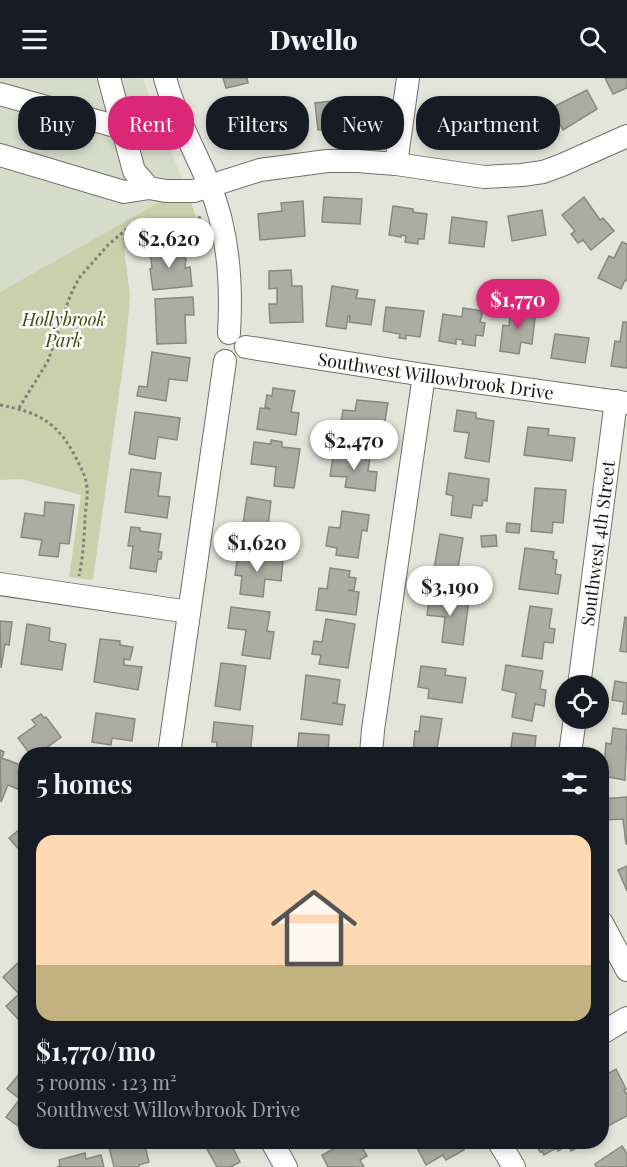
<!DOCTYPE html>
<meta charset="utf-8">
<style>
:root{--surface:#171b24;--page:#20242c;--text:#f1f3f6;--muted:#9ea1a6;--line:#363941;--accent:#db2777}
body{margin:0;font-family:"Playfair Display",serif;background:var(--page);color:var(--text);height:100vh;display:flex;flex-direction:column;font-size:22px;white-space:nowrap}
*{box-sizing:border-box;margin:0}
p{font-size:20px;color:var(--muted)}
.icon{flex:none;width:33px;height:33px;fill:none;stroke:currentColor;stroke-width:2;stroke-linecap:round;stroke-linejoin:round}
.map{position:relative;flex:1;overflow:hidden}
.panel{position:absolute;left:18px;top:669px;width:591px;height:402px;display:flex;flex-direction:column;background:var(--surface);border-radius:24px;box-shadow:0 3px 9px #0003}
.panel>*{flex:none}
.banner{position:absolute;left:18px;top:18px;width:591px;height:54px;display:flex;gap:12px}
.controls{position:absolute;left:555px;top:597px;display:grid;gap:12px}
.controls a{display:grid;place-items:center;width:54px;height:54px;border-radius:50%;background:var(--surface);box-shadow:0 3px 9px #0003;font-size:30px}
.price{position:absolute;translate:-50% -51px;padding:0 14px;border-radius:21px;background:#fff;color:#222;font-size:20px;line-height:39px;filter:drop-shadow(0 2px 3px #0008)}
.price::after{content:'';position:absolute;left:50%;top:36px;width:18px;height:14px;margin-left:-9px;background:inherit;clip-path:polygon(0 0,100% 0,50% 100%)}
.price.current{background:var(--accent);color:#fff}
ul{padding:0;list-style:none}
li{display:grid;align-content:center;gap:12px;height:318px;padding:0 18px}
li+li{border-top:2px solid var(--line)}
li span{display:grid;place-items:center;height:186px;border-radius:18px;color:#555}
li>.icon{margin-inline-start:auto}
span .icon{width:108px;height:108px;fill:#fffc;stroke-width:1}
li b{font-size:26px}
h2{display:flex;justify-content:space-between;align-items:center;height:72px;padding:0 18px;font-size:26px}
.tag{padding:0 21px;border-radius:24px;background:var(--surface);box-shadow:0 3px 9px #0003;font-size:21px;line-height:54px}
.tag.current{background:var(--accent);color:#fff}
header{display:flex;justify-content:space-between;align-items:center;height:78px;padding:0 18px;background:var(--surface);font-size:27px;font-weight:800}
.map>svg:first-child{display:block}
</style>
<header><svg class="icon" aria-label="menu" viewBox="0 0 24 24"><path d="M4 6h16M4 12h16M4 18h16"/></svg>Dwello<svg class="icon" aria-label="search" viewBox="0 0 24 24"><circle cx="10" cy="10" r="6"/><path d="M15 15l6 6"/></svg></header>
<div class="map">
<svg width="627" height="1089" viewBox="0 0 627 1089">
<rect width="100%" height="100%" fill="#e3e5da"/>
<!-- built -->
<polygon fill="#d7dbc9" points="0,0 143,0 159,47 186,109 0,214"/>
<!-- green -->
<polygon fill="#cad0ab" points="186,109 200,151 124,170 130,217 126,266 93,502 69,499 81,417 21,401 0,402 0,214"/>
<!-- building -->
<g fill="#abada3" stroke="#87887f" stroke-width="1.5">
<polygon points="223,0 247,0 248,5 226,10"/>
<polygon points="605,0 627,0 627,10 613,16"/>
<polygon points="587,12 597,31 563,52 551,30"/>
<polygon points="361,20 362,35 365,34 366,42 363,42 364,46 342,48 342,46 334,47 335,50 318,52 315,25"/>
<polygon points="521,26 522,36 539,34 542,58 527,59 528,66 511,67 510,62 496,64 493,39 506,38 505,28"/>
<polygon points="282,27 285,55 241,60 238,32"/>
<polygon points="438,28 478,32 474,65 435,57"/>
<polygon points="324,119 362,121 360,146 322,144"/>
<polygon points="584,119 600,142 603,140 614,153 591,172 583,162 578,165 571,156 575,153 562,137"/>
<polygon points="303,123 305,158 260,162 258,136 282,133 281,125"/>
<polygon points="393,128 413,131 413,134 427,136 424,161 418,161 418,166 405,164 406,158 401,157 401,159 389,157"/>
<polygon points="542,132 546,157 512,163 508,138"/>
<polygon points="452,139 487,144 484,169 449,165"/>
<polygon points="622,164 627,166 627,203 625,202 621,211 598,200 609,178 614,180"/>
<polygon points="179,168 180,176 184,175 184,180 186,181 185,190 190,189 192,208 153,212 150,191 152,190 150,170"/>
<polygon points="291,192 292,208 302,208 303,244 270,245 269,226 277,226 277,210 269,211 269,193"/>
<polygon points="332,208 358,212 356,220 375,222 371,247 349,244 350,238 348,238 346,251 326,248"/>
<polygon points="193,219 194,237 185,237 186,265 157,266 155,221"/>
<polygon points="511,228 536,231 532,266 521,264 519,276 500,273 503,247 509,248"/>
<polygon points="386,229 424,233 420,259 406,257 406,261 399,260 400,256 383,253"/>
<polygon points="463,230 483,233 480,244 485,245 483,258 476,257 475,268 462,266 463,262 456,261 456,266 439,263 443,236 462,239"/>
<polygon points="623,244 627,244 627,290 611,288 615,263 620,264"/>
<polygon points="555,256 589,260 585,285 551,280"/>
<polygon points="152,274 190,280 187,303 169,301 166,323 137,318 139,308 147,309"/>
<polygon points="273,310 295,313 291,334 299,335 296,357 257,351 260,330 271,331 265,329 267,317 272,318"/>
<polygon points="357,322 388,325 384,348 368,344 367,353 383,356 381,369 344,364 346,351 340,350 343,332 355,333"/>
<polygon points="457,332 476,335 476,340 494,343 489,384 465,380 469,355 454,353"/>
<polygon points="135,334 180,340 177,362 158,359 155,381 129,376"/>
<polygon points="528,349 549,351 548,357 575,360 572,383 524,377"/>
<polygon points="271,362 282,364 282,369 300,371 294,410 274,408 276,389 251,386 254,364 271,366"/>
<polygon points="334,373 370,379 368,393 377,394 375,413 345,409 347,399 330,398"/>
<polygon points="131,391 161,395 158,418 170,419 167,440 125,434"/>
<polygon points="449,395 489,401 487,423 483,422 482,428 473,427 471,440 451,437 453,418 446,416"/>
<polygon points="535,410 566,412 563,445 553,444 552,455 531,453"/>
<polygon points="247,419 271,423 266,464 241,460"/>
<polygon points="45,424 74,427 69,466 60,465 58,479 39,477 42,462 21,459 25,435 44,438"/>
<polygon points="342,433 369,437 367,453 362,452 358,480 336,477 337,470 326,468 329,449 340,450"/>
<polygon points="507,445 520,446 519,455 506,454"/>
<polygon points="131,449 140,450 140,453 161,456 158,474 162,474 161,481 158,481 156,494 130,490 133,468 128,468"/>
<polygon points="440,456 463,460 455,507 432,503"/>
<polygon points="496,457 497,468 482,469 481,458"/>
<polygon points="525,470 554,474 553,481 557,482 555,496 561,497 558,516 519,511"/>
<polygon points="238,476 283,482 281,503 265,501 263,519 240,516 242,498 235,497"/>
<polygon points="330,490 350,493 349,499 356,500 354,512 348,512 359,514 356,537 316,532 319,510 327,511"/>
<polygon points="430,516 469,522 463,567 442,564 445,539 427,537"/>
<polygon points="530,528 552,531 549,550 555,551 553,565 544,564 542,581 522,578"/>
<polygon points="231,529 270,534 267,553 274,554 270,581 242,577 246,552 228,550"/>
<polygon points="625,539 627,540 627,574 620,573"/>
<polygon points="326,541 355,546 348,590 319,586 321,577 312,576 314,563 322,564"/>
<polygon points="0,543 12,544 9,567 5,566 1,590"/>
<polygon points="27,546 50,550 49,563 66,566 62,592 21,586"/>
<polygon points="100,561 120,563 120,567 133,569 130,582 124,581 124,587 142,589 138,612 94,604"/>
<polygon points="221,585 246,588 240,632 215,628"/>
<polygon points="506,587 543,593 540,611 546,612 544,628 535,626 532,643 512,639 516,615 502,612"/>
<polygon points="421,588 446,591 445,597 466,600 462,625 428,620 429,611 418,609"/>
<polygon points="306,597 340,602 337,625 332,625 345,627 342,647 301,641"/>
<polygon points="615,603 627,605 627,636 622,636 624,624 612,622"/>
<polygon points="96,635 135,641 132,663 112,660 111,667 92,664"/>
<polygon points="41,636 44,640 46,639 61,659 38,676 30,676 18,660 36,647 32,642"/>
<polygon points="421,638 442,641 436,676 413,676 415,653 419,654"/>
<polygon points="214,644 253,648 250,676 216,676 217,664 212,664"/>
<polygon points="613,650 627,652 625,702 603,698 606,665 611,666"/>
<polygon points="299,655 329,657 328,676 297,676"/>
<polygon points="513,655 536,658 534,676 510,676"/>
<polygon points="0,672 4,674 2,680 26,689 26,698 20,712 8,707 1,724"/>
<polygon points="627,719 627,766 626,766 623,741 604,742 602,721"/>
<polygon points="26,746 26,779 9,760"/>
<polygon points="627,788 627,813 618,792"/>
<polygon points="20,883 26,889 26,937 19,942 6,928 19,916 3,899"/>
<polygon points="616,991 626,1011 624,1012 627,1017 627,1038 602,1051 602,1022 608,1018 602,1006 602,999"/>
<polygon points="20,995 26,1000 25,1053 6,1039 20,1021 7,1011"/>
<polygon points="105,1064 144,1064 149,1084 139,1087 139,1089 114,1089 109,1069 106,1070"/>
<polygon points="203,1064 230,1064 240,1084 231,1089 217,1089"/>
<polygon points="347,1064 359,1064 367,1078 360,1082 364,1089 328,1089 322,1077"/>
<polygon points="414,1064 459,1064 464,1072 446,1082 443,1077 426,1087"/>
<polygon points="534,1064 588,1064 571,1073 568,1067 558,1073 556,1070 544,1077 542,1073 540,1074"/>
<polygon points="622,1068 627,1076 627,1089 596,1089 595,1086"/>
<polygon points="85,1075 86,1081 101,1077 104,1089 57,1089 60,1088 59,1082"/>
</g>
<g fill="none" stroke-linecap="round" stroke-linejoin="round">
<defs>
<g id="minor">
<polyline points="109,0 134,93 149,110"/>
<path d="M 165,0 C 175,37 194,71 209,106 C 229,153 232,205 229,255"/>
<polyline points="0,16 122,50"/>
<polyline points="0,77 124,114 149,110 166,113 194,113 260,92 327,83 357,83 396,86 484,99 522,97 543,94 562,87 627,58"/>
<polyline points="396,86 408,0"/>
<path id="s1" d="M 246,269 L 424,297 L 627,325"/>
<polyline points="0,506 189,534"/>
<path id="s2" d="M 579,608 L 616,323"/>
<polyline points="169,676 225,283"/>
<polyline points="371,676 373,652 424,297"/>
<polyline points="570,676 575,640"/>
<polyline points="602,845 627,892"/>
<polyline points="602,955 627,940"/>
<polyline points="272,1064 286,1089"/>
<polyline points="499,1064 514,1089"/>
</g>
</defs>
<!-- minor casing -->
<use href="#minor" stroke="#6f7168" stroke-width="24"/>
<!-- path -->
<g stroke="#7f8179" stroke-width="3" stroke-dasharray="3 3" stroke-linecap="butt">
<path d="M 0,327 C 38,334 58,344 76,380 C 81,390 86,398 87,410 C 88,421 85,432 85,442 C 84,462 83,479 79,498"/>
<path d="M 19,330 L 48,283 L 70,218 L 79,200 L 108,167 L 137,142 C 161,147 178,147 201,139"/>
</g>
<!-- minor -->
<use href="#minor" stroke="#fff" stroke-width="22"/>
</g>
<g text-anchor="middle" dominant-baseline="central" stroke-width="5" stroke-linejoin="round" paint-order="stroke">
<!-- park labels -->
<g font-size="18" font-style="italic" fill="#42480b" stroke="#fff">
<text x="64" y="241">Hollybrook<tspan x="64" dy="21">Park</tspan></text>
</g>
<!-- street labels -->
<g font-size="18" fill="#131410" stroke="#fff">
<text stroke="none"><textPath href="#s1" startOffset="192">Southwest Willowbrook Drive</textPath></text>
<text stroke="none"><textPath href="#s2" startOffset="144">Southwest 4th Street</textPath></text>
</g>
</g>
</svg>
<div class="controls">
<a><svg class="icon" aria-label="locate" viewBox="0 0 24 24"><circle cx="12" cy="12" r="6"/><path d="M12 2v4M12 18v4M2 12h4M18 12h4"/></svg></a>
</div>
<b class="price" style="left:169px;top:191px">$2,620</b>
<b class="price current" style="left:518px;top:252px">$1,770</b>
<b class="price" style="left:354px;top:393px">$2,470</b>
<b class="price" style="left:257px;top:495px">$1,620</b>
<b class="price" style="left:450px;top:539px">$3,190</b>
<div class="banner">
<a class="tag">Buy</a>
<a class="tag current">Rent</a>
<a class="tag">Filters</a>
<a class="tag">New</a>
<a class="tag">Apartment</a>
</div>
<section class="panel">
<h2>5 homes<svg class="icon" aria-label="filters" viewBox="0 0 24 24"><path d="M4 7h16M4 17h16"/><circle cx="9" cy="7" r="2"/><circle cx="15" cy="17" r="2"/></svg></h2>
<ul>
<li><span style="background:linear-gradient(#ffd9b3 70%,#c2b280 0)"><svg class="icon" aria-label="home" viewBox="0 0 24 24"><path d="M3 11l9-7 9 7M6 9v11h12V9"/></svg></span><div><b>$1,770/mo</b><p>5 rooms · 123 m²</p><p>Southwest Willowbrook Drive</p></div></li>
</ul>
</section>
</div>
